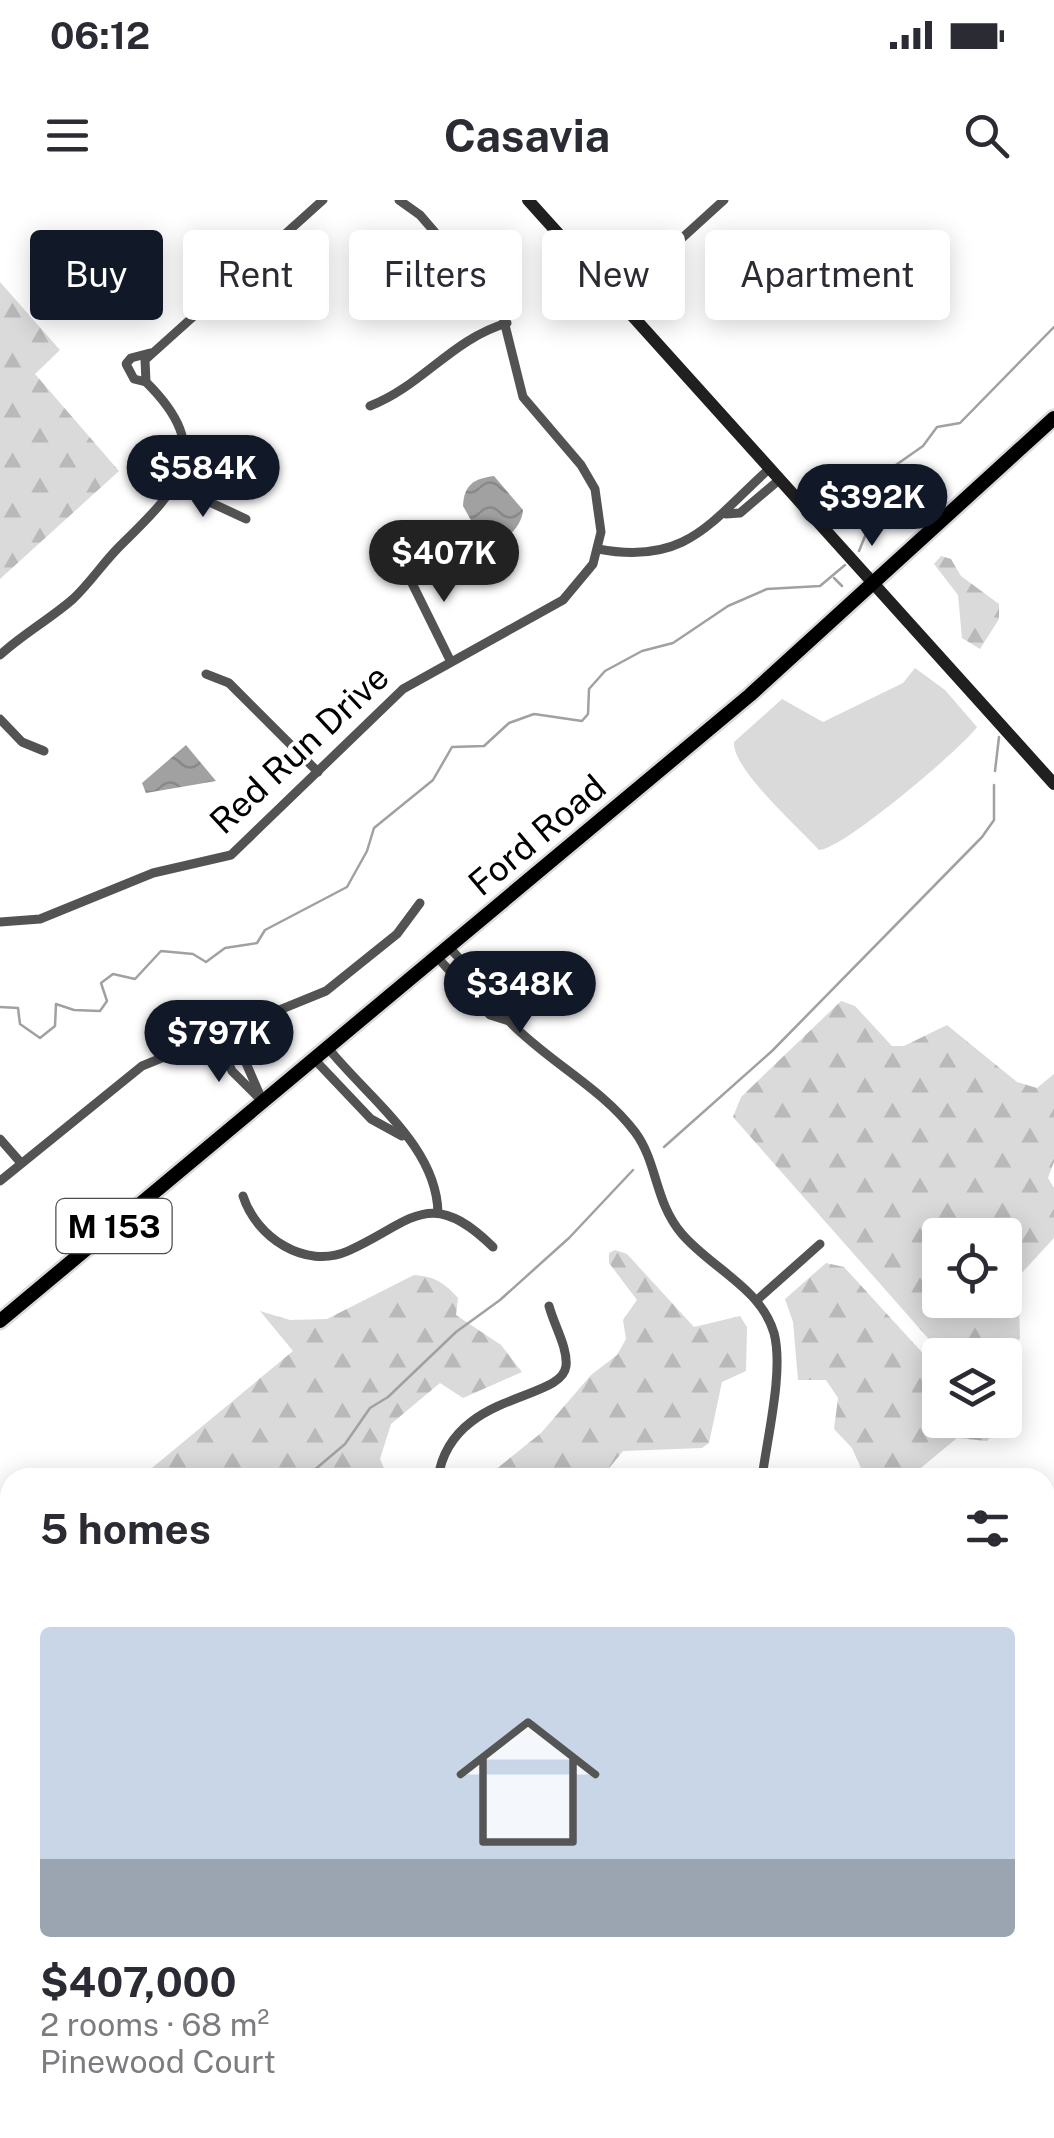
<!DOCTYPE html>
<meta charset="utf-8">
<style>
:root{--surface:#fff;--page:#f2f2f3;--text:#2b2b33;--muted:#7c7c81;--accent:#111827}
body{margin:0;font-family:"Public Sans",sans-serif;background:var(--page);color:var(--text);height:100vh;display:flex;flex-direction:column;font-size:38px;white-space:nowrap}
*{box-sizing:border-box;margin:0}
p{font-size:32px;color:var(--muted)}
.icon{flex:none;width:55px;height:55px;fill:none;stroke:currentColor;stroke-width:2;stroke-linecap:round;stroke-linejoin:round}
.map{position:relative;flex:1;overflow:hidden}
.panel{position:absolute;left:0px;top:1268px;width:1055px;height:672px;display:flex;flex-direction:column;background:var(--surface);border-radius:30px 30px 0 0;box-shadow:0 5px 25px #0003}
.panel>*{flex:none}
.banner{position:absolute;left:30px;top:30px;width:995px;height:90px;display:flex;gap:20px}
.fabs{position:absolute;left:922px;top:1018px;display:grid;gap:20px}
.fabs a{display:grid;place-items:center;width:100px;height:100px;border-radius:10px;background:var(--surface);box-shadow:0 5px 25px #0003;font-size:50px}
.price{position:absolute;translate:-50% -85px;padding:0 22px;border-radius:35px;background:var(--accent);color:#fff;font-size:32px;line-height:65px;filter:drop-shadow(0 2px 5px #0008)}
.price::after{content:'';position:absolute;left:50%;top:60px;width:30px;height:22px;margin-left:-15px;background:inherit;clip-path:polygon(0 0,100% 0,50% 100%)}
.price.on{background:#222;color:#fff}
ul{padding:0;list-style:none}
li{display:grid;align-content:center;gap:20px;height:530px;padding:0 40px}
li span{display:grid;place-items:center;height:310px;border-radius:10px;color:#555}
li>.icon{margin-inline-start:auto}
span .icon{width:180px;height:180px;fill:#fffc;stroke-width:1}
li b{font-size:42px}
h2{display:flex;justify-content:space-between;align-items:center;height:120px;padding:0 40px;font-size:42px}
.tag{padding:0 35px;border-radius:10px;background:var(--surface);box-shadow:0 5px 25px #0003;font-size:35px;line-height:90px}
.tag.on{background:var(--accent);color:#fff}
.status{display:flex;justify-content:space-between;align-items:center;height:70px;padding:0 50px;background:var(--surface);direction:ltr}
.status svg{height:28px;fill:currentColor}
header{display:flex;justify-content:space-between;align-items:center;height:130px;padding:0 40px;background:var(--surface);font-size:45px;font-weight:700}
.map>svg:first-child{display:block}
</style>
<div class="status"><b>06:12</b><svg viewBox="0 0 49 12"><path d="M0 12V9h3v3zM5 12V6h3v6zM10 12V3h3v9zM15 12V0h3v12zM26 1h20v11H26zM47 4h2v5h-2z"/></svg></div>
<header><svg class="icon" aria-label="menu" viewBox="0 0 24 24"><path d="M4 6h16M4 12h16M4 18h16"/></svg>Casavia<svg class="icon" aria-label="search" viewBox="0 0 24 24"><circle cx="10" cy="10" r="6"/><path d="M15 15l6 6"/></svg></header>
<div class="map">
<svg width="1054" height="1938" viewBox="0 0 1054 1938">
<defs>
<pattern id="forest-firs" width="22" height="20" patternUnits="userSpaceOnUse" patternTransform="scale(2.5)"><rect width="22" height="20" fill="#dadada"/><path d="M5 1l3.5 6h-7zM16 11l3.5 6h-7z" fill="#b9b9b9"/></pattern>
<pattern id="water-waves" width="16" height="10" patternUnits="userSpaceOnUse" patternTransform="scale(2.5)"><rect width="16" height="10" fill="#a1a1a1"/><path d="M0 5q4-4 8 0t8 0" fill="none" stroke="#898989"/></pattern>
</defs>
<rect width="100%" height="100%" fill="#fff"/>
<!-- green -->
<path fill="#dadada" d="M 915,468 L 945,490 L 977,527 C 960,550 842,650 819,650 C 799,628 732,569 734,542 L 782,499 L 823,522 L 903,483 Z"/>
<!-- forest -->
<g fill="url(#forest-firs)" fill-rule="evenodd">
<polygon points="0,82 60,150 35,174 119,271 0,379"/>
<polygon points="941,356 951,359 961,376 999,404 999,419 980,449 962,438 958,395 934,364"/>
<path d="M 841,801 L 855,806 L 892,846 L 904,846 L 947,825 L 1017,882 L 1037,888 L 1054,874 L 1054,962 L 1048,978 L 1054,988 L 1054,1038 L 1018,1077 L 1020,1138 L 1005,1163 L 1005,1155 L 942,1154 L 733,917 L 741,897 ZM 940,1035 L 1005,1035 L 1005,1100 L 940,1100 Z"/>
<polygon points="615,1050 627,1054 694,1127 740,1116 747,1127 746,1171 722,1182 709,1243 702,1248 623,1251 602,1277 493,1277 495,1270 541,1233 591,1175 617,1155 626,1139 623,1120 637,1100 609,1063 609,1053"/>
<polygon points="826,1063 844,1067 940,1172 940,1220 984,1220 995,1232 987,1241 957,1238 910,1277 865,1277 852,1248 834,1229 838,1198 826,1180 798,1180 793,1122 785,1099"/>
<path d="M 414,1075 C 434,1076 445,1083 458,1098 L 456,1115 L 501,1145 L 522,1172 L 463,1198 L 440,1183 L 391,1224 L 380,1259 L 386,1273 L 379,1277 L 141,1277 L 293,1151 L 260,1111 L 290,1120 L 327,1119 Z"/>
<polygon points="695,1930 849,1930 851,1938 686,1938"/>
</g>
<!-- water -->
<g fill="url(#water-waves)">
<path d="M 494,276 L 523,310 C 522,326 506,342 491,344 L 481,338 L 463,306 C 464,284 474,279 494,276 Z"/>
<polygon points="186,545 216,581 146,593 142,583"/>
</g>
<g fill="none" stroke-linecap="round" stroke-linejoin="round">
<!-- stream -->
<g stroke="#a1a1a1" stroke-width="2.5">
<polyline points="859,351 893,267 923,246 937,227 960,223 1054,127"/>
<polyline points="834,378 842,386"/>
<polyline points="995,571 999,537"/>
<polyline points="0,807 18,808 20,824 40,838 55,826 56,804 74,810 100,811 107,801 101,783 113,774 135,779 161,751 193,754 206,762 225,748 257,743 265,730 347,687 367,651 374,628 433,580 452,547 484,546 509,523 534,514 582,521 588,514 589,489 605,471 642,451 673,443 728,406 767,389 820,386 845,365"/>
<polyline points="664,947 772,851 982,637 994,620 994,585"/>
<polyline points="305,1278 345,1244 370,1208 388,1197 456,1132 500,1100 569,1038 633,970"/>
<polyline points="0,1479 10,1473"/>
<polyline points="1045,1725 1054,1734"/>
</g>
<defs>
<polyline id="primary" points="0,1121 750,495 1054,218"/>
</defs>
<!-- primary casing -->
<use href="#primary" stroke="#dbdbdb" stroke-width="19"/>
<!-- street -->
<g stroke="#535353" stroke-width="9">
<polyline points="616,98 724,0"/>
<polyline points="146,182 134,179 126,164 131,158 150,153"/>
<path d="M 370,206 C 422,186 452,139 507,123"/>
<polyline points="175,286 246,319"/>
<polyline points="726,314 740,313 779,280"/>
<path d="M 598,349 C 687,366 711,321 769,269"/>
<polyline points="404,367 450,460"/>
<path d="M 0,455 C 23,434 50,419 73,399 C 90,383 103,363 119,347 C 176,291 218,253 146,182 L 145,160 L 323,0"/>
<polyline points="206,474 229,483 318,572"/>
<polyline points="0,519 22,542 44,551"/>
<polyline points="0,722 40,719 153,673 231,655 403,489 563,400 593,364 601,332 595,289 581,265 523,197 501,109 420,15 399,0"/>
<polyline points="437,757 490,815 509,821 501,805 449,747"/>
<path d="M 509,821 C 547,861 601,887 635,932 C 658,963 654,1001 682,1034 C 711,1068 761,1088 774,1133 C 784,1171 767,1238 762,1278"/>
<polyline points="232,831 263,902"/>
<polyline points="217,836 232,871 263,902"/>
<path d="M 328,848 C 368,898 437,946 438,1013"/>
<polyline points="314,859 371,919 402,936"/>
<polyline points="0,939 21,963"/>
<polyline points="0,981 142,866 326,791 397,734 420,703"/>
<path d="M 243,996 C 256,1037 305,1070 348,1051 C 411,1023 429,984 493,1047"/>
<polyline points="757,1100 820,1044"/>
<path d="M 438,1278 C 451,1191 562,1202 566,1166 C 568,1148 554,1125 549,1106"/>
<polyline points="1045,1607 1054,1617"/>
<polyline points="0,1656 10,1670"/>
<polyline points="2,1789 10,1782"/>
<polyline points="233,1930 235,1938"/>
<polyline points="436,1930 443,1938"/>
<polyline points="558,1930 566,1938"/>
<polyline points="579,1930 585,1938"/>
<polyline points="906,1930 914,1938"/>
<polyline points="662,1938 671,1930"/>
</g>
<!-- secondary -->
<g stroke="#202020" stroke-width="12">
<polyline points="528,0 1054,584"/>
<polyline points="1045,1410 1054,1402"/>
<polyline points="467,1938 476,1930"/>
</g>
<!-- primary -->
<use href="#primary" stroke="#000" stroke-width="14"/>
</g>
<g text-anchor="middle" dominant-baseline="central" stroke-width="8" stroke-linejoin="round" paint-order="stroke">
<!-- shield labels -->
<rect fill="#fff" stroke="#4c4c4c" stroke-width="2.5" x="56.5" y="999" width="115" height="54" rx="8"/>
<g font-size="32" font-weight="bold" fill="#000">
<text x="114" y="1026">M 153</text>
</g>
<!-- street labels -->
<g font-size="35" fill="#000" stroke="#fff">
<text transform="translate(299 549) rotate(-43)">Red Run Drive</text>
<text transform="translate(537 635) rotate(-40)">Ford Road</text>
</g>
</g>
</svg>
<div class="fabs">
<a><svg class="icon" aria-label="locate" viewBox="0 0 24 24"><circle cx="12" cy="12" r="6"/><path d="M12 2v4M12 18v4M2 12h4M18 12h4"/></svg></a>
<a><svg class="icon" aria-label="layers" viewBox="0 0 24 24"><path d="M12 4l9 5-9 5-9-5zM3 14l9 5 9-5"/></svg></a>
</div>
<b class="price" style="left:203px;top:320px">$584K</b>
<b class="price" style="left:872px;top:349px">$392K</b>
<b class="price on" style="left:444px;top:405px">$407K</b>
<b class="price" style="left:520px;top:836px">$348K</b>
<b class="price" style="left:219px;top:885px">$797K</b>
<div class="banner">
<a class="tag on">Buy</a>
<a class="tag">Rent</a>
<a class="tag">Filters</a>
<a class="tag">New</a>
<a class="tag">Apartment</a>
</div>
<section class="panel">
<h2>5 homes<svg class="icon" aria-label="filters" viewBox="0 0 24 24"><path d="M4 7h16M4 17h16"/><circle cx="9" cy="7" r="2"/><circle cx="15" cy="17" r="2"/></svg></h2>
<ul>
<li><span style="background:linear-gradient(#c9d6e8 75%,#9aa5b1 0)"><svg class="icon" aria-label="home" viewBox="0 0 24 24"><path d="M3 11l9-7 9 7M6 9v11h12V9"/></svg></span><div><b>$407,000</b><p>2 rooms · 68 m²</p><p>Pinewood Court</p></div></li>
</ul>
</section>
</div>
